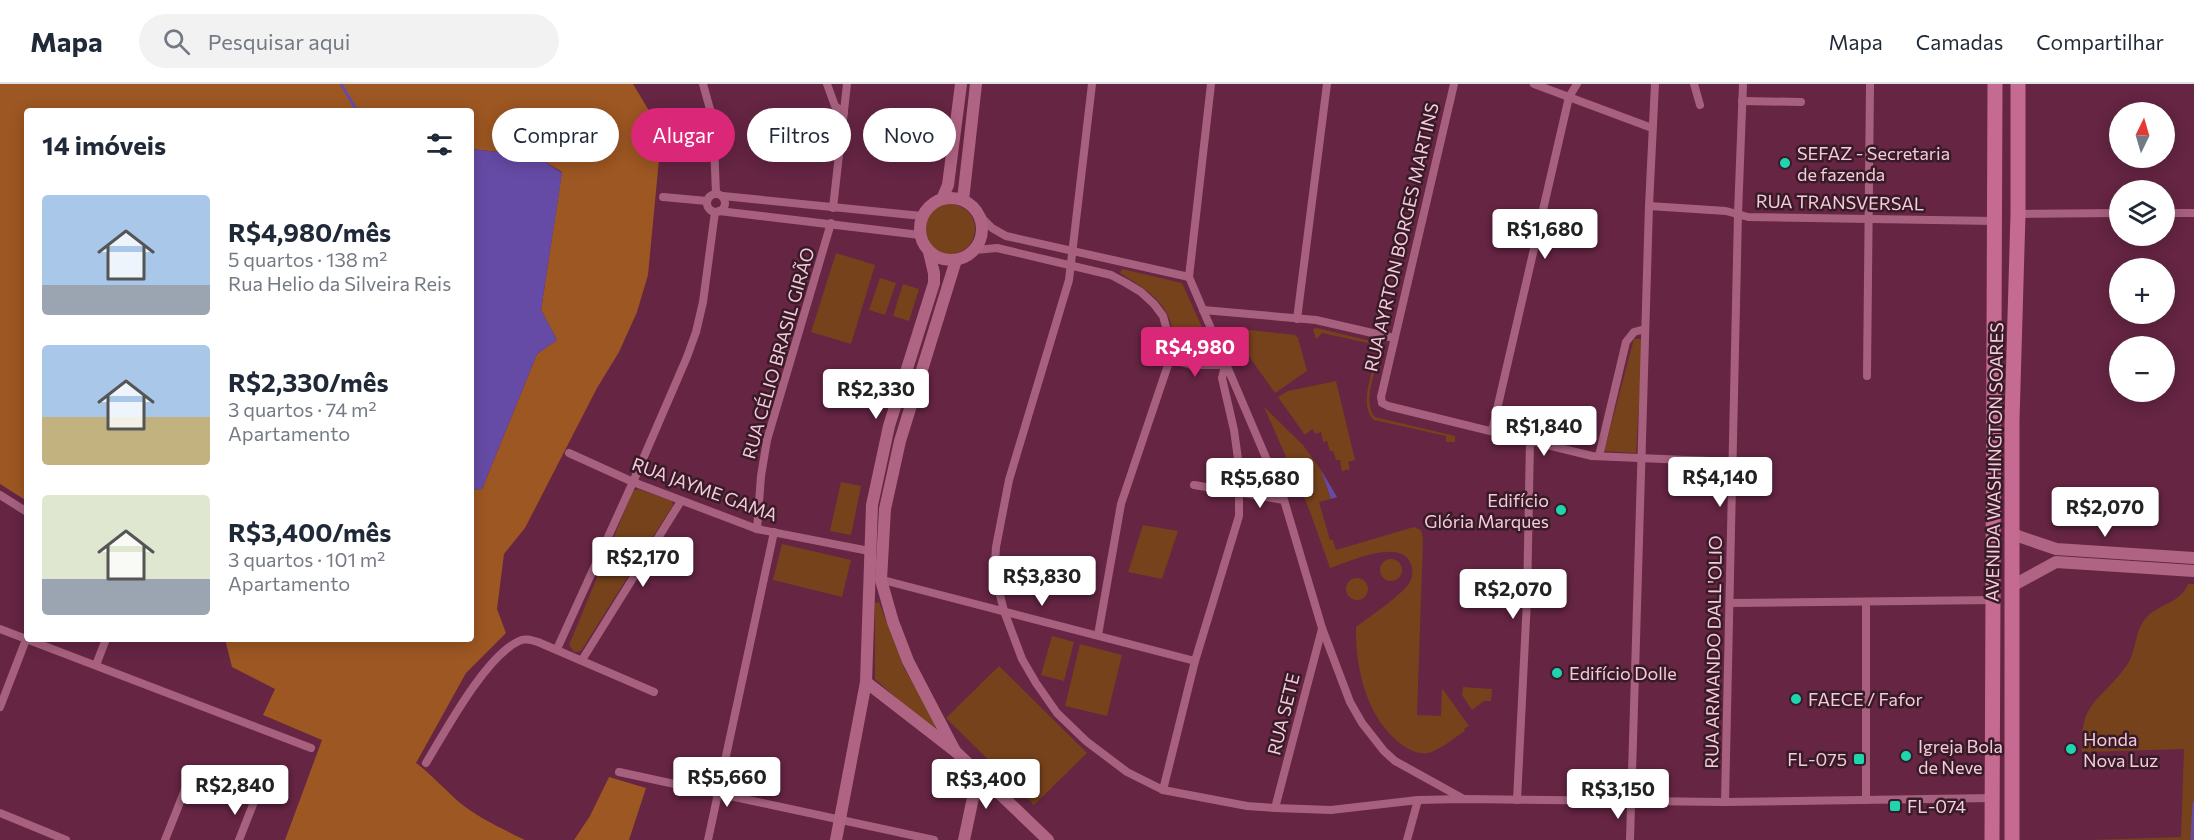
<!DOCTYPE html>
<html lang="pt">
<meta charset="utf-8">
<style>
:root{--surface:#fff;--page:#f2f2f3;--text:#1f2937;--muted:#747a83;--line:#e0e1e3;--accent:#db2777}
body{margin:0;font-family:Commissioner,sans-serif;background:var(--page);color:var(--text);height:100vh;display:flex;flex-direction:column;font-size:22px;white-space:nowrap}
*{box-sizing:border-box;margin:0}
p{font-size:20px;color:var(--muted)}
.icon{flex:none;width:33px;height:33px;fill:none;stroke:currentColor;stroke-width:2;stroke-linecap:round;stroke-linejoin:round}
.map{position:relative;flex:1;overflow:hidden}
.sheet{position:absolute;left:24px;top:24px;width:450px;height:534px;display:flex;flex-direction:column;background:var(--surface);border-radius:6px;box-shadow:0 3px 15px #0003}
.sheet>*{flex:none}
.banner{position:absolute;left:492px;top:24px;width:570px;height:54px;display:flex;gap:12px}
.needle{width:39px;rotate:5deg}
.fabs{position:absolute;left:2109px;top:18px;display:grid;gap:12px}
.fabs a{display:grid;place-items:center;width:66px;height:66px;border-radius:50%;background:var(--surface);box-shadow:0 3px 15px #0003;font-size:30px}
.price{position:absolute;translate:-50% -51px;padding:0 14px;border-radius:6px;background:#fff;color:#222;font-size:20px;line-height:39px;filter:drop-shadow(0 2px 3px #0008)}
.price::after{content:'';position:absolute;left:50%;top:36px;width:18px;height:14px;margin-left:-9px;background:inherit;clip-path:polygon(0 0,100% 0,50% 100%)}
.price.current{background:var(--accent);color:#fff}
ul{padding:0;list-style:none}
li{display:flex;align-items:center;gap:18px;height:150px;padding:0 18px}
li span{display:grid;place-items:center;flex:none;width:168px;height:120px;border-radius:6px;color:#555}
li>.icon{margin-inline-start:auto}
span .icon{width:72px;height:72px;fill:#fffc;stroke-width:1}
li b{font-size:26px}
h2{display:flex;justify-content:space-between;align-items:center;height:72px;padding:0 18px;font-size:26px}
.pill{padding:0 21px;border-radius:27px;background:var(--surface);box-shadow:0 3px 15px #0003;font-size:21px;line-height:54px}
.pill.current{background:var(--accent);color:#fff}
header{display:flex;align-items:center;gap:36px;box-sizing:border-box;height:84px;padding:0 30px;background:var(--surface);border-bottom:2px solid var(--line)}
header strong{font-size:28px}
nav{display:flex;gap:33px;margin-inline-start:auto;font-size:21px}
.search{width:420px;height:54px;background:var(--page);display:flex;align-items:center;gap:15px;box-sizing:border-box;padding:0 21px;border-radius:33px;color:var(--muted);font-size:22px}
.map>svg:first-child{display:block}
</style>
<header>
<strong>Mapa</strong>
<div class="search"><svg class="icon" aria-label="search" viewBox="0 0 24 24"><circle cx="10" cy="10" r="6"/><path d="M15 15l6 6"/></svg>Pesquisar aqui</div>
<nav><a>Mapa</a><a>Camadas</a><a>Compartilhar</a></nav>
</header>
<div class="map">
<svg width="2194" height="756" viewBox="0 0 2194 756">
<rect width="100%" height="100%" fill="#652543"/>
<!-- green -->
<g fill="#76421c">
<circle cx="950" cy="145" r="25"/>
<polygon points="836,169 875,181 851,260 811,248"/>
<path d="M 1122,185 L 1182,199 L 1211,263 L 1211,269 L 1208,273 L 1198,276 L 1177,271 C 1173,263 1174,252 1172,243 C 1166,216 1142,203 1120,189 Z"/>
<polygon points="880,194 896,199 885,231 869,226"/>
<polygon points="903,200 919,205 909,237 893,232"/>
<path d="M 1317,244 L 1374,258 L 1380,264 C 1378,283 1361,318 1375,333 L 1455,352 L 1455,358 L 1446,358 L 1446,352 L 1374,336 C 1357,320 1375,284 1378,264 L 1373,260 L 1322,249 L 1316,255 L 1313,245 Z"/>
<polygon points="1241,245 1295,251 1298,254 1307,287 1275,309 1233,250"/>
<polygon points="1634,255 1643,255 1636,369 1604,367"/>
<polygon points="1336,297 1355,376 1348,378 1350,385 1342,387 1340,376 1336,376 1333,367 1330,367 1327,357 1323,358 1321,348 1316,350 1312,345 1305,351 1278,313 1288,307"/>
<path d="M 1264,323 L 1303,361 L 1321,386 L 1331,415 L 1319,418 L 1330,456 L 1333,456 L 1336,466 L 1414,443 L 1421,446 L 1423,455 L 1417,631 L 1441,632 L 1442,604 L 1469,642 L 1464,645 L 1465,647 C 1454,654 1441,665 1429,669 C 1420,671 1409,666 1402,661 C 1367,635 1355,585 1356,543 C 1371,531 1394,517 1407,502 C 1412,496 1414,488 1411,480 C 1401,453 1349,478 1330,484 L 1309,425 Z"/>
<polygon points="841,398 861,402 851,451 830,447"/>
<polygon points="638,405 672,417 673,421 581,567 574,568 569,561 633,407"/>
<polygon points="1143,441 1178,447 1162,495 1128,488"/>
<polygon points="782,460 851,476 842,513 773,496"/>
<circle cx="1391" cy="486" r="11"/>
<circle cx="1357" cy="505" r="11"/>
<path d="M 2188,500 L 2194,500 L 2194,756 L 2090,756 L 2181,753 L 2184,665 L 2082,668 C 2079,616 2102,617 2127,581 C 2137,567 2134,547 2146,534 C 2158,520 2181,519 2188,500 Z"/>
<polygon points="879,518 904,584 933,634 936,645 931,645 875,595 875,519"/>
<polygon points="1052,552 1074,558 1064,597 1041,591"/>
<polygon points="1080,560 1122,571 1107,632 1065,622"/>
<polygon points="999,582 1087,669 1034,721 946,634"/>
<polygon points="1463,603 1492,605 1491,617 1484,617 1472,626 1462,611"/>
</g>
<!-- forest -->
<g fill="#9d5722">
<path d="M 0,0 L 633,0 L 654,35 L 660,65 L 648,191 L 637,228 L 619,268 L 597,304 L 525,444 L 504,470 L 497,525 L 506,549 L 466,589 L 416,679 C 432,691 444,705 459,718 C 478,734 503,745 525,756 L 285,756 L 322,656 L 263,631 L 275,605 L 232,583 L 225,555 L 471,555 L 471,406 L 482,405 L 537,270 L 557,256 L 541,226 L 562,88 L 536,72 L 471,65 L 471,27 L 27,27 L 27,417 L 0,400 Z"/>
<polygon points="609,693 646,704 629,756 574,756 590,732"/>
</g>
<!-- water -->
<g fill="#664ba6">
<polygon points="471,65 536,72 562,89 541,226 557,256 537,270 482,405 471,406"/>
<polygon points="1321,386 1337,413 1331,415"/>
</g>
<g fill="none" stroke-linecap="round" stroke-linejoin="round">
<!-- stream -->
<g stroke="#664ba6" stroke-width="3">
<polyline points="341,0 357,27"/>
<polyline points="2192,756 2194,719"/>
</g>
<!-- street -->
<g stroke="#a7617f" stroke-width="8">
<polyline points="703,0 713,36 716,109"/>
<polyline points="827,0 835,22 844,29"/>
<polyline points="1092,0 1069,196 1009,396 996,463 995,478 995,491 1004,527 1022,575 1036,599 1057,629 1086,657 1127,688 1163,706 1247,722 1275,724 1331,726 1418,716 1463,715 1725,718 1993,714"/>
<polyline points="1211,0 1189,193 1284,416 1322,544 1350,618 1362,639 1384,667 1395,677 1462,714"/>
<polyline points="1454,0 1381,313 1382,319 1388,322 1592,372 1734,378"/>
<polyline points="1534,0 1652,44"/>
<polyline points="1694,0 1700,21"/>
<polyline points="1742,17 1801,18"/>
<circle cx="716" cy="119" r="9"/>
<polyline points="723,112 922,132"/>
<polyline points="663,113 707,117"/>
<polyline points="1649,122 1726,127 1748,133 1995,137"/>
<polyline points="833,124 847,0"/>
<polyline points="719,127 920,151"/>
<polyline points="2164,129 2194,129"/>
<polyline points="2018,130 2120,129"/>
<polyline points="980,132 992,144 1006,152 1189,193"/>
<polyline points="975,166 997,164 1111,191 1126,199 1141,208 1154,220 1163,232 1168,250 1170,275 1121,420 1098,551"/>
<polyline points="1203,226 1316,236 1394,254"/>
<polyline points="1297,235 1327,0"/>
<polyline points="1170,275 1191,281 1225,281"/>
<polyline points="1867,292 1870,0"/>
<polyline points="1492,347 1569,13 1577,0"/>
<polyline points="569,369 633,398 757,445 869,467"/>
<polyline points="1599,372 1626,258 1634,248 1645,245"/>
<polyline points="1194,401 1284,416"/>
<polyline points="0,411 27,428"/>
<polyline points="757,445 761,392 767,356 831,139"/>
<polyline points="879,495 1195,577"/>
<polyline points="1730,519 1994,516"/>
<polyline points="0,545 311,664"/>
<polyline points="557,565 633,398 687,273 696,248 703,218 715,128"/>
<polyline points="582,576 681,417"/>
<polyline points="96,581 106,555"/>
<polyline points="0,623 27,553"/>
<path d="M 426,679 C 446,646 485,573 519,557 C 525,554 531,556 538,558 L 654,608"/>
<polyline points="619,688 934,756"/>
<polyline points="1163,706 1195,577 1239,432 1239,382 1234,346 1222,294 1225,282"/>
<polyline points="1517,716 1527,516 1530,356"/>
<polyline points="1866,716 1866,518"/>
<polyline points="1725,718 1738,130 1743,0"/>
<polyline points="1275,724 1322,545"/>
<polyline points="0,729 66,756"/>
<polyline points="165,756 190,693"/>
<polyline points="239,756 254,718"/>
<polyline points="708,756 774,448"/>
<polyline points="1407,756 1418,716"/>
<polyline points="1630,756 1649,122 1655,0"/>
</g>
<!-- secondary -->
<g stroke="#b06484" stroke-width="12">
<circle cx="951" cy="145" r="31"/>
<polyline points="942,115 948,101 961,0"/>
<polyline points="963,116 976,0"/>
<polyline points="2012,450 2056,465 2194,474"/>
<polyline points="2012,502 2056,478 2194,487"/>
<polyline points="866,598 955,667 1048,756"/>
<polyline points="955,667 908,577 893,538 881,496 885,425 900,357 956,176"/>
<polyline points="836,756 866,598 872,421 889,342 934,199 934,189 929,168"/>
<polyline points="964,756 978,690"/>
</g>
<!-- highway -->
<g stroke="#c56b91" stroke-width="15">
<polyline points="1992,756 1995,0"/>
<polyline points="2012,756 2012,336 2018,130 2018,0"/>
</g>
</g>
<!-- markers -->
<g fill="#1fd5b0" stroke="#381b27" stroke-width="2">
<circle cx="1785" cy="79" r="6"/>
<circle cx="1561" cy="426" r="6"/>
<circle cx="1557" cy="589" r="6"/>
<circle cx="1796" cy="615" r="6"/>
<circle cx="2071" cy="665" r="6"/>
<circle cx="1906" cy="672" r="6"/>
<rect x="1853" y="669" width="12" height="12" rx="3"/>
<rect x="1889" y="716" width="12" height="12" rx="3"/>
</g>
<g text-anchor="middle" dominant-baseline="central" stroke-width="5" stroke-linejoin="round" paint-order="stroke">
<!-- poi labels -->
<g font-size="18" fill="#f4cbda" stroke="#381b27" text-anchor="start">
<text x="1797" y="69">SEFAZ - Secretaria<tspan x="1797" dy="21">de fazenda</tspan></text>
<text x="1549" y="416" text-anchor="end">Edifício<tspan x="1549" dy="21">Glória Marques</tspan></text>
<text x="1569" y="589">Edifício Dolle</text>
<text x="1808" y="615">FAECE / Fafor</text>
<text x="2083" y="655">Honda<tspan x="2083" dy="21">Nova Luz</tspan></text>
<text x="1918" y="662">Igreja Bola<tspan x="1918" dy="21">de Neve</tspan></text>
<text x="1847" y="675" text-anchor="end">FL-075</text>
<text x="1907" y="722">FL-074</text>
</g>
<!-- street labels -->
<g font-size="18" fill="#f4cbda" stroke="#381b27">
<text transform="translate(1840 118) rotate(1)">RUA TRANSVERSAL</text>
<text transform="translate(1401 153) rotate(-77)">RUA AYRTON BORGES MARTINS</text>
<text transform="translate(778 269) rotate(-74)">RUA CÉLIO BRASIL GIRÃO</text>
<text transform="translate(1994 378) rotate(-89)">AVENIDA WASHINGTON SOARES</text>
<text transform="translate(705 405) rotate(20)">RUA JAYME GAMA</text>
<text transform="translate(1713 568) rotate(-89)">RUA ARMANDO DALL'OLIO</text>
<text transform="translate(1283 630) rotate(-76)">RUA SETE</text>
</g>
</g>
</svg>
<div class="fabs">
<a><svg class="needle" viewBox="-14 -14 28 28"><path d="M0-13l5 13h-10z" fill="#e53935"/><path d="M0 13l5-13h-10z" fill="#747a83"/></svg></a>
<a><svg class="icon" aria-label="layers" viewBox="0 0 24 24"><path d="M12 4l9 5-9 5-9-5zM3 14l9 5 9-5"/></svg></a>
<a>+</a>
<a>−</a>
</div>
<b class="price" style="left:1545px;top:176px">R$1,680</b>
<b class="price current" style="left:1195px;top:294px">R$4,980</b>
<b class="price" style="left:876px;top:336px">R$2,330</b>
<b class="price" style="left:1544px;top:373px">R$1,840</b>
<b class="price" style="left:1720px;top:424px">R$4,140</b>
<b class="price" style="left:1260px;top:425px">R$5,680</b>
<b class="price" style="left:2105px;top:454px">R$2,070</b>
<b class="price" style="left:643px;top:504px">R$2,170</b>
<b class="price" style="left:1042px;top:523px">R$3,830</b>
<b class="price" style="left:1513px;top:536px">R$2,070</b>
<b class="price" style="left:727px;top:724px">R$5,660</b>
<b class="price" style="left:986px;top:726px">R$3,400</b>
<b class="price" style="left:235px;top:732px">R$2,840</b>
<b class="price" style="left:1618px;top:736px">R$3,150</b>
<div class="banner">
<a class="pill">Comprar</a>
<a class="pill current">Alugar</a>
<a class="pill">Filtros</a>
<a class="pill">Novo</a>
</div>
<section class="sheet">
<h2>14 imóveis<svg class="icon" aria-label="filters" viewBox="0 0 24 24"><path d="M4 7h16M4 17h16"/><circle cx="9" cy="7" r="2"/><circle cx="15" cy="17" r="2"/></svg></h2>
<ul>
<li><span style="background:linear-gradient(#a9c7e8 75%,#9aa5b1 0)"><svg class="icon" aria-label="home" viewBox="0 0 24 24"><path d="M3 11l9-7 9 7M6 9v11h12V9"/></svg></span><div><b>R$4,980/mês</b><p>5 quartos · 138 m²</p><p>Rua Helio da Silveira Reis</p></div></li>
<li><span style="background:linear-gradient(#a9c7e8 60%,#c2b280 0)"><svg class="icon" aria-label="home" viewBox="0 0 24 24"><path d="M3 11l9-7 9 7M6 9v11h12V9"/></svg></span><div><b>R$2,330/mês</b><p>3 quartos · 74 m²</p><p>Apartamento</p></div></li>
<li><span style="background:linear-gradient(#dfe7d0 70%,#9aa5b1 0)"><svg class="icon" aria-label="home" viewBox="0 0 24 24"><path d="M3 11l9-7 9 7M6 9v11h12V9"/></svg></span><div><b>R$3,400/mês</b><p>3 quartos · 101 m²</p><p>Apartamento</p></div></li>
</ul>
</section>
</div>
